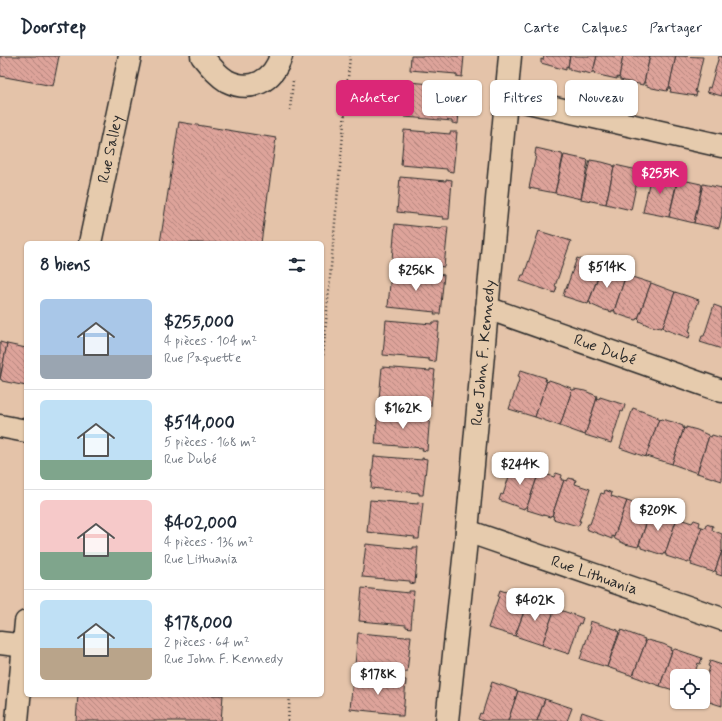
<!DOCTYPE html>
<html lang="fr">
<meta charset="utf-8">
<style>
:root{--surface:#fff;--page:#f2f2f3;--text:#1f2937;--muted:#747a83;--line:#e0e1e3;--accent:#db2777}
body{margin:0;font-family:Mynerve,sans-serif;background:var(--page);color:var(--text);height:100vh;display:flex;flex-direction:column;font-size:15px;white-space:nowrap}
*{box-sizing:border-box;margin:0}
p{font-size:13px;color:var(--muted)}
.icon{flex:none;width:22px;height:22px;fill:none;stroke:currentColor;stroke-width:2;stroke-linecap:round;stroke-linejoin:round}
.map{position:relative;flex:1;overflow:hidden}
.details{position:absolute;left:24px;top:185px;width:300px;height:456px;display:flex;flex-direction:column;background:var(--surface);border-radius:6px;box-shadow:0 1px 3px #0004}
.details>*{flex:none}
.hud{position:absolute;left:336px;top:24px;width:326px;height:36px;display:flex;gap:8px}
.fabs{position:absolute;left:670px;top:613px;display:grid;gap:8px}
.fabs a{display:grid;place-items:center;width:40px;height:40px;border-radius:6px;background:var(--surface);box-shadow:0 1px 3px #0004;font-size:20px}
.price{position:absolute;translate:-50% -34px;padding:0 9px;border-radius:8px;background:#fff;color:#222;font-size:13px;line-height:26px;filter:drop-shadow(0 1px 2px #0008)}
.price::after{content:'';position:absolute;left:50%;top:24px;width:12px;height:9px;margin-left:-6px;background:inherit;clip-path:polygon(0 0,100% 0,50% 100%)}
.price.selected{background:var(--accent);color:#fff}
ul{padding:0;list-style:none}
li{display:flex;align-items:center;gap:12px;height:100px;padding:0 16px}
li+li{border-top:1px solid var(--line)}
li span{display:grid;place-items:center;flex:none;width:112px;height:80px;border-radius:6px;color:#555}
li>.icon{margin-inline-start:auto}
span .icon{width:48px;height:48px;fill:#fffc;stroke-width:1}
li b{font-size:17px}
h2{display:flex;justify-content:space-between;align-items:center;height:48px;padding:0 16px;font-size:17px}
.pill{padding:0 14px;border-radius:6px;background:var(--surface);box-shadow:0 1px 3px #0004;font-size:14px;line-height:36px}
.pill.selected{background:var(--accent);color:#fff}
header{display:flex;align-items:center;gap:24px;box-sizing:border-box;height:56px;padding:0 20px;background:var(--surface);border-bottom:1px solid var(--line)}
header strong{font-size:19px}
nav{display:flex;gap:22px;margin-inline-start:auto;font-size:14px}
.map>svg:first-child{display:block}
</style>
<header>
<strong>Doorstep</strong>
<nav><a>Carte</a><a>Calques</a><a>Partager</a></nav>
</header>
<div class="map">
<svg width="722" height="665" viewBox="0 0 722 665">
<defs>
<pattern id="building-back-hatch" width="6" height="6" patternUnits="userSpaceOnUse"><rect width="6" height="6" fill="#dda39a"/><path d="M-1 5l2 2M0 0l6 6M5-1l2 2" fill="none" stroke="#b3857e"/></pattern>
</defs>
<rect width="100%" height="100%" fill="#e4c3a9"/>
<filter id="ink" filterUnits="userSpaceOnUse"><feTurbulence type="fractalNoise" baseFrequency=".025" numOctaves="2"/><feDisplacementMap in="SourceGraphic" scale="8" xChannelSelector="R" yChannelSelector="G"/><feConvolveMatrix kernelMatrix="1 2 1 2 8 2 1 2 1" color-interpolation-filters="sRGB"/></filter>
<g filter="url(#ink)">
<!-- building -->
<g fill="url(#building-back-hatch)" stroke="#2b2b2b">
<polygon points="0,0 59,0 53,30 0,20"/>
<polygon points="411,0 464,0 462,21 456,20 456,18 410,14"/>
<polygon points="544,0 570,0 568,11 566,10 566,14 541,7 541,3 543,4"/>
<polygon points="570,0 597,0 593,16 592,16 591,18 584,16 584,17 569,14 569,11 568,11"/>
<polygon points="597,0 623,0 619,22 617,21 617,23 594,18 595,16 593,16"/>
<polygon points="623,0 650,0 644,27 643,27 643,29 620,24 620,22 619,22"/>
<polygon points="650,0 676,0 669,32 668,32 667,35 652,32 645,29 646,27 644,27"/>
<polygon points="676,0 703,1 695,36 697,36 696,40 670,36 671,33 669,32"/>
<polygon points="719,0 722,0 722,40 707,36 708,31 710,32"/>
<polygon points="409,26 455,30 455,28 461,29 458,68 452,67 452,65 405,61"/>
<polygon points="179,66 276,82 261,187 160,187"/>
<polygon points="404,74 450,78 450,76 457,76 453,116 447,115 447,113 401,109"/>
<polygon points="536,92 562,98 563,100 555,137 529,132 536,99 535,98"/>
<polygon points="564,99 588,104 587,105 588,105 581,143 555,137"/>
<polygon points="590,104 602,106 613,109 614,111 606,148 581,143"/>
<polygon points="615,109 642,115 640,121 638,121 631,154 606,148 614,111"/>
<polygon points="649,116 676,122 677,124 669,161 643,156 650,123 648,123"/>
<polygon points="400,121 446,125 446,123 452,124 449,163 443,163 443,161 397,156"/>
<polygon points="678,123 701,128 702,130 694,167 669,161"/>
<polygon points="703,128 722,132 722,159 719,172 694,167"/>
<polygon points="395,168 441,173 442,171 448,171 444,211 438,210 438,208 392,204"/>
<polygon points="539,175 571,185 555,230 557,231 555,237 520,225 522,219 524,219"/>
<polygon points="577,202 602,210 588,248 563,240 565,233 566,233"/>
<polygon points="602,210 626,219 614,255 612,254 612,256 601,253 590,248 591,247 589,246"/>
<polygon points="391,216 438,221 438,218 444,219 440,258 434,258 435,256 388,251"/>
<polygon points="626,219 651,227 638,263 637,262 636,264 626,261 615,257 615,255 614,255"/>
<polygon points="651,227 675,236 663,271 662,271 661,272 650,270 639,265 640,264 638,263"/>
<polygon points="675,236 699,244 689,275 691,276 689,282 664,273 664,272 663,271"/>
<polygon points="714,249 722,252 722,293 700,286 702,280 704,280"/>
<polygon points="386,264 432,268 433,266 439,266 435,306 429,305 429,303 383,299"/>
<polygon points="0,286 7,288 0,323"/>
<polygon points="7,288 26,292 26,330 2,325 2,324 0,323"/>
<polygon points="382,311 430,315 430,313 435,314 431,350 427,350 427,348 379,343"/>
<polygon points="521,314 546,322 545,325 547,325 535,361 509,353 520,321 518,320"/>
<polygon points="549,324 561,328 571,332 571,333 572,334 560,370 535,361 547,325 548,326"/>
<polygon points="574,333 585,335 597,340 596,342 597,342 585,379 560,370 572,334 574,334"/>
<polygon points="600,341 625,349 623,356 621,355 611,387 585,379 597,342 599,343"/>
<polygon points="633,352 658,361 657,363 659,363 646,401 620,392"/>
<polygon points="378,355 426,359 426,358 430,358 427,395 422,394 423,392 375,388"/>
<polygon points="659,363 660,364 661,363 673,366 683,370 683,372 684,372 672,408 646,400"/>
<polygon points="686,371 697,374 708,379 708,380 709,380 697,417 672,408 684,372 686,373"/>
<polygon points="712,379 722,382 722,425 697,417 709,380 711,381"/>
<polygon points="374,400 422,404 422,402 427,403 423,439 419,439 419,437 371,432"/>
<polygon points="518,405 525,407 524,411 539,416 527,451 525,451 524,453 499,444 501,438 503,439 513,408 517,409"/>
<polygon points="539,416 554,421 556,417 562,419 561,424 564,424 552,460 551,459 550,461 527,454 528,452 527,451"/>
<polygon points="569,422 576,424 575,428 590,433 579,465 581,465 578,470 553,463 554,460 552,460 564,424 567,425"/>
<polygon points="605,434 612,437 611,440 627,445 614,481 612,480 612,483 586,473 588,468 590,468 601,437 604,438"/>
<polygon points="370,444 418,448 418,446 423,447 419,483 414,483 415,481 367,476"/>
<polygon points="627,445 642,450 643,447 650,449 649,453 651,454 638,491 625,488 615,483 614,481"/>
<polygon points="656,451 663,453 661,457 677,462 665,498 663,497 663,499 641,492 641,490 639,489 651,454 654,455"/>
<polygon points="677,462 692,467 694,464 700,466 699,470 702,471 690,506 688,506 688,507 666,500 666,498 665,498"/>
<polygon points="706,468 713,470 712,474 722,478 722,495 715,515 714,515 713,516 691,509 692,507 690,506 702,471 705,472"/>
<polygon points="366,488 413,493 413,491 418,491 415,528 410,527 410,525 362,521"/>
<polygon points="722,495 722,520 716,518 717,516 715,515"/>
<polygon points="362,532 409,537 409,535 414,535 411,572 406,571 406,569 359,565"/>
<polygon points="500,534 526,543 525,545 528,545 515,580 488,572 499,540 498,540"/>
<polygon points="530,544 545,548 553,552 552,554 554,555 542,589 515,580 528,545 529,546"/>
<polygon points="557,553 583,562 581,568 579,567 569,598 542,589 554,555 556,555"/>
<polygon points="590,565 618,574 618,576 619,576 607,611 580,603 591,571 589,570"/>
<polygon points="621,574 645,583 644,585 646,585 633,620 607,611"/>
<polygon points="358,577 406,581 406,580 411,580 407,616 402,616 403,614 355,609"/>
<polygon points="648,584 663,588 672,592 671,594 672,595 660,630 633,620 646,585 647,585"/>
<polygon points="675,593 702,602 700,608 698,607 694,620 677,620 677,635 660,630 672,595"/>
<polygon points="710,605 722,609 722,650 703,644 703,631 710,611 708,610"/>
<polygon points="353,621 401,625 401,623 406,624 403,660 398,660 398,658 350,653"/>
<polygon points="492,626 518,635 508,665 484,665 478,663 480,657 482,658"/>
<polygon points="518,635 545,643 537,665 508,665"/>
<polygon points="78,639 223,639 221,665 76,665"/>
<polygon points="545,643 572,652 567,665 537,665"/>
<polygon points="582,656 608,665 579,665"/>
</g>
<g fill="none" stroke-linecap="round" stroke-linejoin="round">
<defs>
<g id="minor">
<path d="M 202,0 C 209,9 217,19 227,25 C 251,37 273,25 281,0"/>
<polyline points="506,41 722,90"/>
<path id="s1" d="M 90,187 L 130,0"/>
<path id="s2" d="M 487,252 L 722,335"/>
<polyline points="0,370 26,375"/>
<path id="s3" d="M 467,475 L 722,563"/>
<polyline points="0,587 26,590"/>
<polyline points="17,665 26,566"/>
<path id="s4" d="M 447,665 L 467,475 L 510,0"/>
</g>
</defs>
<!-- minor casing -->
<use href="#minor" stroke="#2b2b2b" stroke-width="25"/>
<!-- path -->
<g stroke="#2b2b2b" stroke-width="2.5" stroke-dasharray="1 3" stroke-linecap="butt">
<polyline points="290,54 293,25"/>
<polyline points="322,311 350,0"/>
<polyline points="288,665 290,639"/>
</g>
<!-- minor -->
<use href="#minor" stroke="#e6cbad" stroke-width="22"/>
</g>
</g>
<g text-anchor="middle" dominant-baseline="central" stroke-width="3.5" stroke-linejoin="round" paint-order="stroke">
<!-- street labels -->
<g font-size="16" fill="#2b2b2b" stroke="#e6cbad">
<text stroke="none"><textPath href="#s1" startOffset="96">Rue Salley</textPath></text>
<text stroke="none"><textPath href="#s2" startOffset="125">Rue Dubé</textPath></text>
<text stroke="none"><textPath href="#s4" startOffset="370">Rue John F. Kennedy</textPath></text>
<text stroke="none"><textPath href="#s3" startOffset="135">Rue Lithuania</textPath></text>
</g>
</g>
</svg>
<div class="fabs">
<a><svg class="icon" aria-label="locate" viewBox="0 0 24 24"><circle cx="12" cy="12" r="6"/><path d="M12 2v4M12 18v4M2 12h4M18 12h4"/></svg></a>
</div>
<b class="price selected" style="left:660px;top:139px">$255K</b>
<b class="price" style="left:607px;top:233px">$514K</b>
<b class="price" style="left:416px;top:236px">$256K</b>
<b class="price" style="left:403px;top:374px">$162K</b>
<b class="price" style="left:520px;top:430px">$244K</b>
<b class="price" style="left:658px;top:476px">$209K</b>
<b class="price" style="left:535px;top:566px">$402K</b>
<b class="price" style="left:378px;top:640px">$178K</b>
<div class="hud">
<a class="pill selected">Acheter</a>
<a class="pill">Louer</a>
<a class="pill">Filtres</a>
<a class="pill">Nouveau</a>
</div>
<section class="details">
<h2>8 biens<svg class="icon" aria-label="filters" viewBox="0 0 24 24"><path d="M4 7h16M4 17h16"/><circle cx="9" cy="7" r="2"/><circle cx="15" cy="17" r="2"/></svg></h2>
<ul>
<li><span style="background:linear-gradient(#a9c7e8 70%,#9aa5b1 0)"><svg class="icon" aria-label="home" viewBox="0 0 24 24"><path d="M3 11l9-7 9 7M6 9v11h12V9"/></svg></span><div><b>$255,000</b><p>4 pièces · 104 m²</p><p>Rue Paquette</p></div></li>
<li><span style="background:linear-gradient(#bfe0f5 75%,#7fa58c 0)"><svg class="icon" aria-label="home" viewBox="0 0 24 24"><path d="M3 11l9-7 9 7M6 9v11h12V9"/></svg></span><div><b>$514,000</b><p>5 pièces · 168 m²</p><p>Rue Dubé</p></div></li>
<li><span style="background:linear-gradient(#f6c9c9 65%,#7fa58c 0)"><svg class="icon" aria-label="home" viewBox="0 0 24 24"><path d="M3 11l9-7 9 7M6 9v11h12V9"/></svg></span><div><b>$402,000</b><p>4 pièces · 136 m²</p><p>Rue Lithuania</p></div></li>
<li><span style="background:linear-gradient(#bfe0f5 60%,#b9a48a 0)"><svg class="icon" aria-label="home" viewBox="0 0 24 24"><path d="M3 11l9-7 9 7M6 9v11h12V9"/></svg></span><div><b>$178,000</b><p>2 pièces · 64 m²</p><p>Rue John F. Kennedy</p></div></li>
</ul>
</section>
</div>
